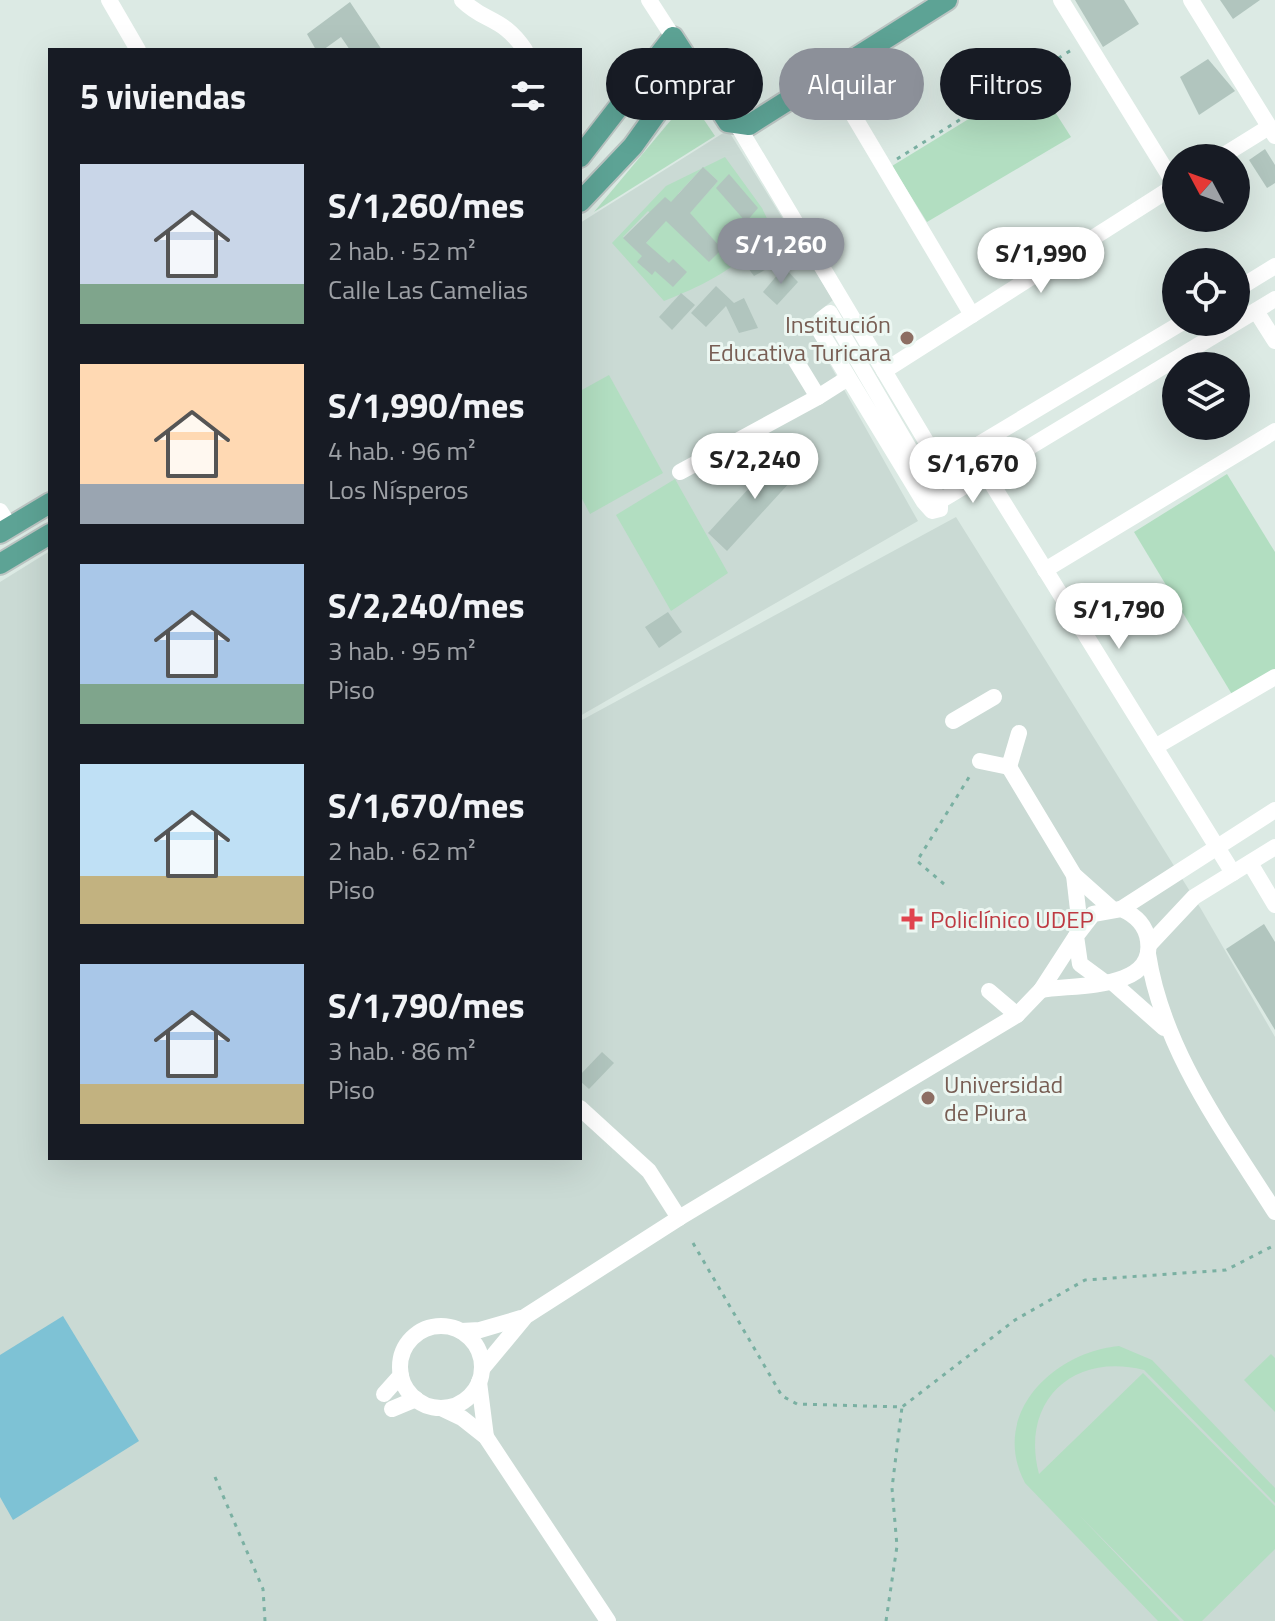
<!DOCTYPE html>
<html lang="es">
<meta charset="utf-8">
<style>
:root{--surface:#171b24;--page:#242831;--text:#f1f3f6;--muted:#9ea1a6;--accent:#8c9099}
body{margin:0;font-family:"Titillium Web",sans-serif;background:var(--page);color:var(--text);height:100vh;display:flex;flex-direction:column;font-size:30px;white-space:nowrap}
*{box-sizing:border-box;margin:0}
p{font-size:26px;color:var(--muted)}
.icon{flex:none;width:44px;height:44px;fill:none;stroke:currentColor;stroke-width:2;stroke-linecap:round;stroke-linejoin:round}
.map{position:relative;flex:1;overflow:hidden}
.sheet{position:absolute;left:48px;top:48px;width:534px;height:1112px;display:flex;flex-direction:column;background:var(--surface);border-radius:0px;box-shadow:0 8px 32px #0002}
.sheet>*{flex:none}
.guide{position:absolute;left:606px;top:48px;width:548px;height:72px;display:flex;gap:16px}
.needle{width:52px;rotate:311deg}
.controls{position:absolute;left:1162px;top:144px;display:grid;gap:16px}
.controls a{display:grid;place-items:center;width:88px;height:88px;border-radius:50%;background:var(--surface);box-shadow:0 8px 32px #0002;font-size:40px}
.price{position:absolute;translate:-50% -68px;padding:0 18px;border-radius:28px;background:#fff;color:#222;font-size:26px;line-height:52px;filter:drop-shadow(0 2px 4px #0008)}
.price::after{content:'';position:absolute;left:50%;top:48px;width:24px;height:18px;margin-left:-12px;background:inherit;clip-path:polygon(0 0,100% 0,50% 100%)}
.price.active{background:var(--accent);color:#fff}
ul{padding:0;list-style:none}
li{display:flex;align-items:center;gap:24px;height:200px;padding:0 32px}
li span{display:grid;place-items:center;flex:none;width:224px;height:160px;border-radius:0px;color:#555}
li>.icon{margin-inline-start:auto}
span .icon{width:96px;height:96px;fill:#fffc;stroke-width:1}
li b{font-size:34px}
h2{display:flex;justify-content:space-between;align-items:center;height:96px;padding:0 32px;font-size:34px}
.chip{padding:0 28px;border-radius:36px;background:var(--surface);box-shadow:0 8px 32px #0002;font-size:28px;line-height:72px}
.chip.active{background:var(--accent);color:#fff}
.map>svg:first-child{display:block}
</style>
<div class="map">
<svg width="1275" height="1621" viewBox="0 0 1275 1621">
<rect width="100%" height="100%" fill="#dceae4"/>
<!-- built -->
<g fill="#cadad4">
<polygon points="728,130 833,300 806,322 918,521 580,716 580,223"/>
<polygon points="956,517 1201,909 1275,1037 1275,1621 0,1621 0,582 50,551 50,1158 580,1158 580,721"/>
</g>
<!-- green -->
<g fill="#b2dec1" fill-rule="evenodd">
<polygon points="1034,79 1071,137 927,222 892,166"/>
<polygon points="688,104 696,108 715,136 594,212 681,108"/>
<path d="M 725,157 L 762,208 L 773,231 C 735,268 714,281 664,301 L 612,243 L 666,186 ZM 703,167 L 718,181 L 694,208 L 678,194 ZM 648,211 L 663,224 L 638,252 L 623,237 Z"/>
<polygon points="609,375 663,473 590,514 580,495 580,391"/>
<polygon points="1227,474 1275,552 1275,677 1236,701 1134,532"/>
<polygon points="675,479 728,573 671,611 616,515"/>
<path d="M 1119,1346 L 1152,1360 L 1275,1488 L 1275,1503 L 1144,1370 C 1072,1352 1020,1402 1039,1474 L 1143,1373 L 1275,1506 L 1275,1549 L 1202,1621 L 1184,1621 L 1079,1515 L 1180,1621 L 1158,1621 L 1025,1483 C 989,1415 1053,1352 1119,1346 Z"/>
<polygon points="1271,1354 1275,1358 1275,1412 1244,1380"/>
</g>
<!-- water -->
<polygon fill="#7ec2d5" points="63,1316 139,1441 13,1520 0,1497 0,1355"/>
<!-- building -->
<g fill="#b1c5be">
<polygon points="1075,0 1124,0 1139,24 1103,47"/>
<polygon points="1220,0 1260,0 1233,19"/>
<polygon points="350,2 382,50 350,50 341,37 323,50 316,50 307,34"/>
<polygon points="1208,59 1235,91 1199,115 1180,77"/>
<polygon points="1265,149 1275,165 1275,183 1267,188 1249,160"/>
<polygon points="703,167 718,181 690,213 722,249 709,262 666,221 646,243 669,263 673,259 687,272 673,287 655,271 652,275 637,262 642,256 623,238 665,197 671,202"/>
<polygon points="729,174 758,208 746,222 716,188"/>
<polygon points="747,227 779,262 754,276 731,245"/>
<polygon points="784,267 798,282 777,305 763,292"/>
<polygon points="716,286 734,303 744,298 758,328 739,333 726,306 706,327 691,313"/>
<polygon points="681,293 695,305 672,330 659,317"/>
<polygon points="782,452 802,469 727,551 708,533"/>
<polygon points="668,612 682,632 659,648 645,627"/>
<polygon points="1264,924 1275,942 1275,1030 1226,949"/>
<polygon points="602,1052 614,1063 589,1089 580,1081 580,1075"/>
</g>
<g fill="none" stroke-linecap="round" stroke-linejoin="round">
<defs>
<g id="major">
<polyline points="580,157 673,37 728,122 749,125 947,0"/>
<polyline points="580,202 633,146 691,65"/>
<polyline points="0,533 50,503"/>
<polyline points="0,564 50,534"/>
</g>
</defs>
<!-- major casing -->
<use href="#major" stroke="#bbc4c2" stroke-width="24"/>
<!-- path -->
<g stroke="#7ab0a2" stroke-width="3" stroke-dasharray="4 6" stroke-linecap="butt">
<polyline points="897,159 1073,49"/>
<polyline points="944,884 917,861 971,774"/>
<polyline points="693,1243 782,1396 797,1404 902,1407 1015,1320 1085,1280 1226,1270 1275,1245"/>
<polyline points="215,1477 263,1589 265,1621"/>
<polyline points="886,1621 897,1546 892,1488 902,1407"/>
</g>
<!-- minor -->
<g stroke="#fff" stroke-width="16">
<polyline points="109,0 138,50"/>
<path d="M 462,0 C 485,23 502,16 525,50"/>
<polyline points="649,0 673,37"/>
<polyline points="1061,0 1175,185"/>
<polyline points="1191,0 1275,136"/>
<polyline points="830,76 972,315"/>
<polyline points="738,126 942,468"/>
<polyline points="1219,158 1269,127"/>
<polyline points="1236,290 1275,266"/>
<polyline points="1256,311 1275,341"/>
<polygon points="830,313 940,501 940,509 932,511 924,502 828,344 820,331 822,319"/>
<polyline points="793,356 818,397 848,378"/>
<polyline points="884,371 1176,185"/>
<polyline points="971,450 1233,873"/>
<polyline points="934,471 1183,322"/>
<polyline points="680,472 818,397"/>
<polyline points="940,501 1275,299"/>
<polyline points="0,511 10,527"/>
<polyline points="1045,570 1275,431"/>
<polyline points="953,721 994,697"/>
<polyline points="1155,747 1275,677"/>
<polyline points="980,761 1009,767 1019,733"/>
<polyline points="1009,767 1074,875 1111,908"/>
<polyline points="1250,863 1275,905"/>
<polyline points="1074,875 1080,927"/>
<polyline points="1121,909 1275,810"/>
<polyline points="1149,945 1194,897 1275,847"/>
<path d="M 1148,954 C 1163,1051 1224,1131 1275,1212"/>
<polyline points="1112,982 1164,1028"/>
<path d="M 1041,990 C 1075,984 1155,991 1148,941 C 1146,924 1135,915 1121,909 L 1093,914 L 1076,936 L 1080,964 L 1103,981"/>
<polyline points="989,991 1017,1015"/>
<polyline points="580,1108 649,1171 679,1218"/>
<circle cx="441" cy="1367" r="41"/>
<polyline points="461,1331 480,1330 521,1318"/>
<polyline points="482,1369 526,1316 679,1218 1017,1015 1041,990 1076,936"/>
<polyline points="479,1382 486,1437"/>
<polyline points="384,1394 401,1375"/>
<polyline points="441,1408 462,1418 486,1437 608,1621"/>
<polyline points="392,1409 416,1399"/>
</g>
<!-- major -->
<use href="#major" stroke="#5da395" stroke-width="20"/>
</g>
<!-- markers -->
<g fill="#8d6e63" stroke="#ecf7f2" stroke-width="3">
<circle cx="907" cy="338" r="8"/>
<circle cx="928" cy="1098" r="8"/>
</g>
<path fill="#e0444e" stroke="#ecf7f2" stroke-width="3" d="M908 907h8v8h8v8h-8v8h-8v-8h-8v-8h8z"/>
<g text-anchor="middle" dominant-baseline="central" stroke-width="6" stroke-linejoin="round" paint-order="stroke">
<!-- education labels -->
<g font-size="24" fill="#785e54" stroke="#ecf7f2" text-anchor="end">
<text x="891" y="324">Institución<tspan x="891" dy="28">Educativa Turicara</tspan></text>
<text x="944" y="1084" text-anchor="start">Universidad<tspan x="944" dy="28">de Piura</tspan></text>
</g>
<!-- health labels -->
<g font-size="24" fill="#be3a42" stroke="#ecf7f2" text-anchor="start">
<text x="930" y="919">Policlínico UDEP</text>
</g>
</g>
</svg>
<div class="controls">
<a><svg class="needle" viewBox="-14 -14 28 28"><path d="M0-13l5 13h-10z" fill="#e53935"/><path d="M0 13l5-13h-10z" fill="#9ea1a6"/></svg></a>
<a><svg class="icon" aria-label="locate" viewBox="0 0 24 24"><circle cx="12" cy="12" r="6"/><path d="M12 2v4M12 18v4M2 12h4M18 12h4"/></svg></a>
<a><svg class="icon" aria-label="layers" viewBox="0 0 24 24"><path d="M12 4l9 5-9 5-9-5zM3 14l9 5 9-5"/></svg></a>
</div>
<b class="price active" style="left:781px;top:286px">S/1,260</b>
<b class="price" style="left:1041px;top:295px">S/1,990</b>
<b class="price" style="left:755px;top:501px">S/2,240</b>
<b class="price" style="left:973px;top:505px">S/1,670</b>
<b class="price" style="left:1119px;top:651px">S/1,790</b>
<div class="guide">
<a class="chip">Comprar</a>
<a class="chip active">Alquilar</a>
<a class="chip">Filtros</a>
</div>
<section class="sheet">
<h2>5 viviendas<svg class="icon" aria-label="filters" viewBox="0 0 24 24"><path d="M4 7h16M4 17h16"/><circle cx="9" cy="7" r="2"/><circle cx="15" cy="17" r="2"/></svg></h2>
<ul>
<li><span style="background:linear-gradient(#c9d6e8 75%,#7fa58c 0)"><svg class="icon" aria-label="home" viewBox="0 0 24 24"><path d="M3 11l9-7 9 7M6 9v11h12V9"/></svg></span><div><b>S/1,260/mes</b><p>2 hab. · 52 m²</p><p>Calle Las Camelias</p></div></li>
<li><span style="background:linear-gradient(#ffd9b3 75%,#9aa5b1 0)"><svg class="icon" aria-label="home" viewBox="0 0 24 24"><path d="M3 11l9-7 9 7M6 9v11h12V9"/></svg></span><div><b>S/1,990/mes</b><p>4 hab. · 96 m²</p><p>Los Nísperos</p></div></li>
<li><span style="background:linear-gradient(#a9c7e8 75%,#7fa58c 0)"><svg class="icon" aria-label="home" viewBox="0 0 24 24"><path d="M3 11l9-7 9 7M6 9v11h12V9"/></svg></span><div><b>S/2,240/mes</b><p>3 hab. · 95 m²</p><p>Piso</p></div></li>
<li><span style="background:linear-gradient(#bfe0f5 70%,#c2b280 0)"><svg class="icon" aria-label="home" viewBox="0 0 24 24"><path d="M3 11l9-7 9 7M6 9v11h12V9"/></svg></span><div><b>S/1,670/mes</b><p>2 hab. · 62 m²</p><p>Piso</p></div></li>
<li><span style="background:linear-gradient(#a9c7e8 75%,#c2b280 0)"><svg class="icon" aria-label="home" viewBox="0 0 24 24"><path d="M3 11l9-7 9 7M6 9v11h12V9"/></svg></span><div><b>S/1,790/mes</b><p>3 hab. · 86 m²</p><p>Piso</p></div></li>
</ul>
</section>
</div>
